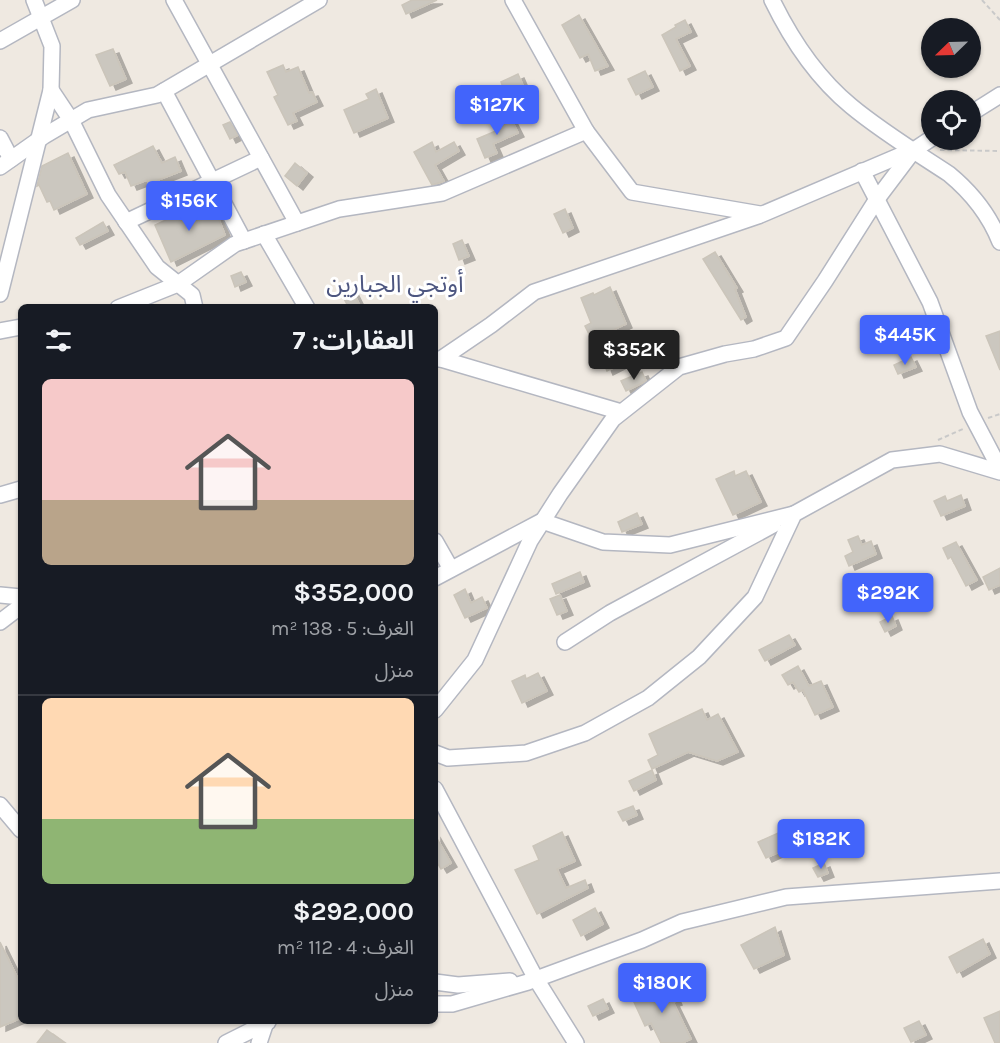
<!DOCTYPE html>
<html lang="ar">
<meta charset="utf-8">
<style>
:root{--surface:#171b24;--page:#20242c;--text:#f1f3f6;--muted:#9ea1a6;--line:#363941;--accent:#4264fb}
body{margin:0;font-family:Karla,"Noto Sans Arabic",sans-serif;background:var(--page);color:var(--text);direction:rtl;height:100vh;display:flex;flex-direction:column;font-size:22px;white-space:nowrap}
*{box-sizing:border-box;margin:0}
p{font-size:20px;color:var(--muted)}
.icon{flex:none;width:33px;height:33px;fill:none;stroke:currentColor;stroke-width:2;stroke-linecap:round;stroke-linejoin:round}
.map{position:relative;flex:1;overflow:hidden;direction:ltr}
.panel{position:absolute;left:18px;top:304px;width:420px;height:720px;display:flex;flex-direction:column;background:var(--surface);border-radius:9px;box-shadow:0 2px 4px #0004;direction:rtl}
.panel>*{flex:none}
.needle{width:39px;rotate:247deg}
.buttons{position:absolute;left:921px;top:18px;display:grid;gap:12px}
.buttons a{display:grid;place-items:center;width:60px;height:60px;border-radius:50%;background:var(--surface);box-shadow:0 2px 4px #0004;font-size:30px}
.price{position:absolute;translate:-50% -51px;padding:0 14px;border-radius:6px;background:var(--accent);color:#fff;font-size:20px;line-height:39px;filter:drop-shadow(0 2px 3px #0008)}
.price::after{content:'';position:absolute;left:50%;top:36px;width:18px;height:14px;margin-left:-9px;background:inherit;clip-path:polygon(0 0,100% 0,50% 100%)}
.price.selected{background:#222;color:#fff}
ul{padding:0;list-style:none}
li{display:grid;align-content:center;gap:12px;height:318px;padding:0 24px}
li+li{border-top:2px solid var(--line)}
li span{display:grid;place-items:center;height:186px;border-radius:9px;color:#555}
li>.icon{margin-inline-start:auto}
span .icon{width:108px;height:108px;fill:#fffc;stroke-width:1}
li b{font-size:26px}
h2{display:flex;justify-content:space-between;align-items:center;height:72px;padding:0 24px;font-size:26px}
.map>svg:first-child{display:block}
</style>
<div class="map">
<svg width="1000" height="1043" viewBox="0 0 1000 1043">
<defs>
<filter id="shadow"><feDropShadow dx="6" dy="4" stdDeviation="0" flood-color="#0004"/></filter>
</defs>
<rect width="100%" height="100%" fill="#efe9e1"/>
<!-- building -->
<g fill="#cbc7bf" stroke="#cbc5ba" stroke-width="1.5" filter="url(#shadow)">
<polygon points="412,0 437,0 406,14 402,5"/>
<polygon points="579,15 608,66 595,71 588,54 580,58 562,25"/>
<polygon points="685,20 691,32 676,39 690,66 680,71 662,35 676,27 675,25"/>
<polygon points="113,49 126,79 110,86 96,55"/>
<polygon points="283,65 286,72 298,67 309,93 312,92 317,102 293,113 297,121 288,125 274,97 278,95 267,72"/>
<polygon points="645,71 653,87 636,95 628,79"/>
<polygon points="518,74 525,90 507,98 501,82"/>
<polygon points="376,89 388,118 354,133 344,110 369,99 366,94"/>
<polygon points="508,113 518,133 493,144 497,153 485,158 477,139 503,128 499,117"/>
<polygon points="230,122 238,135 230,139 223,125"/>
<polygon points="432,142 436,152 454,142 459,151 435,165 444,181 432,185 414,152"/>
<polygon points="153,146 162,163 175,157 181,171 158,180 162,188 152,192 147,180 131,186 125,172 119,174 114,165"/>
<polygon points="68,153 87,194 54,210 50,201 47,202 39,185 37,186 42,166"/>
<polygon points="295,163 307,173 297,186 285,176"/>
<polygon points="214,207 225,235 171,262 155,225 189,209 193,217"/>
<polygon points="565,209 573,228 563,233 554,214"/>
<polygon points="103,222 108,231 80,245 76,238"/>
<polygon points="462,240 469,256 459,260 453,244"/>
<polygon points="715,252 737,288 735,289 746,317 741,320 703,259"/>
<polygon points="241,272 246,282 235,287 231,276"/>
<polygon points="610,287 626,324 592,340 585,326 591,323 581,298 593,293 594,295"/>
<polygon points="352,290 361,308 349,308 342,295"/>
<polygon points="1000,331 1000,370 986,336"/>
<polygon points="615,355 619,365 607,371 603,361"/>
<polygon points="911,357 916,367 898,374 894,365"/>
<polygon points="642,372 646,381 626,391 621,381"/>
<polygon points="734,471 735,476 746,471 761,502 733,515 716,479"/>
<polygon points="961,495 965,506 941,516 934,501 945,496 947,501"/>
<polygon points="637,513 642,524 622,532 618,522"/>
<polygon points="858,536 862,545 871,541 876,554 849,566 845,556 853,552 848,540"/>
<polygon points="956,542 977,580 966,586 951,557 948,559 943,548"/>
<polygon points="1000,568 1000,585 989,590 983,577"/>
<polygon points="580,572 584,582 556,594 552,584"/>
<polygon points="465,589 471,603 482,597 487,608 465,618 454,595"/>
<polygon points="560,595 567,611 557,615 550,599"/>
<polygon points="892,616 896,626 885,632 880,622"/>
<polygon points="789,635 795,645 765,661 759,650"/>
<polygon points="798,666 809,686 821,681 833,707 815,715 803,690 799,692 793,682 788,685 782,675"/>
<polygon points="538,673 547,691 522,703 512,681 525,675 526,679"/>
<polygon points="702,709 707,720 718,714 738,752 717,761 688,752 652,769 648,760 658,755 649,734"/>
<polygon points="652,770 656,780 634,791 629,781"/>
<polygon points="633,806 637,815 623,821 618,812"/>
<polygon points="785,830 792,846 766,858 758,842"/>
<polygon points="562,832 575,861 557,869 566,888 585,880 588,888 537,914 515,870 539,860 533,846"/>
<polygon points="435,835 451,863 441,869 435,859"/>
<polygon points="824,863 828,873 818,877 813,868"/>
<polygon points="595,908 603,924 581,936 573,920"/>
<polygon points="775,927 784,955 754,969 741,945"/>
<polygon points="983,939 990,954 957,973 949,957"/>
<polygon points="0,942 21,985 21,1018 0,1027"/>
<polygon points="667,981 676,1001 673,1002 691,1039 682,1043 661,1043 651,1023 645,1026 633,1000 647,994 645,991"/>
<polygon points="603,999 608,1009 593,1016 588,1006"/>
<polygon points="1000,1011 1000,1043 995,1043 984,1018"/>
<polygon points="919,1021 926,1035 911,1042 904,1028"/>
<polygon points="47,1030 65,1043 37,1043"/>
</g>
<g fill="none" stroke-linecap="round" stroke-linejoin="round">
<defs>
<g id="minor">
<polyline points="174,0 297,223"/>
<path d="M 772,0 C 791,39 817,78 851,106 C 881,131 917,153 949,174 C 972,193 989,214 1000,242"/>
<polyline points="0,41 72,0"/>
<polyline points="51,90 71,120 108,195 157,267 192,295 195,308"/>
<polyline points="164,91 244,241"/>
<polyline points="970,114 1000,95"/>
<polyline points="586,131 632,192 760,214"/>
<polyline points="0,138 11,159"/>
<polyline points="0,167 44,136 88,110 157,95 319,0"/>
<polyline points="862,171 930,302 970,412 1000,469"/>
<polyline points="126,222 261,158"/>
<polyline points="264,234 307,308"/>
<polyline points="0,294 51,90 52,46 34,0"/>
<polyline points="118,308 178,284 235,244 339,209 442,193 586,131 513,0"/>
<polyline points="0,331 21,327"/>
<polyline points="435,359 441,359 491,325 534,292 758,216 913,150"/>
<polyline points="441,359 621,412"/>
<polyline points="0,495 21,489"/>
<polyline points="435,541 451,569"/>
<polyline points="435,578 542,521 603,542 670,545 794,514"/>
<polyline points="0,595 21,597"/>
<polyline points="0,622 21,606"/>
<polyline points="565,642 610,613 773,525"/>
<polyline points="435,710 475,660 530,541 560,494 613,419 679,367 725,354 754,349 786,338 825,281 877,199 914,150 932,138"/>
<polyline points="435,753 448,758 526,753 585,733 648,698 699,657 755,597 794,514 892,460 940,454 1000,472"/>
<polyline points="435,789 536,979 576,1043"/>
<polyline points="0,805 21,830"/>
<polyline points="435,982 458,985 510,981"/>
<polyline points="435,1004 452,1004 528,982 642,940 682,922 786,897 1000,881"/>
<polyline points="226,1043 268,1022"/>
<polyline points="259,1043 266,1022"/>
</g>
</defs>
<!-- minor casing -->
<use href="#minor" stroke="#b4b7c1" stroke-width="18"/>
<!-- path -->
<g stroke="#c9c9c9" stroke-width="2" stroke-dasharray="4.5 3" stroke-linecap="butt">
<polyline points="982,0 1000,20"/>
<polyline points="940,150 1000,151"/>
<polyline points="988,418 1000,414"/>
<polyline points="938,440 963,429"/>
</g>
<!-- minor -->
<use href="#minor" stroke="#fff" stroke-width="15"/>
</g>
<g text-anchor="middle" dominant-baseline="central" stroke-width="6" stroke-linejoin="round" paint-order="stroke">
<!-- quarter labels -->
<g font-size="24" fill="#4d5680" stroke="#fff">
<text x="395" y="284">أوتجي الجبارين</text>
</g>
</g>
</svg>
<div class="buttons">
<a><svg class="needle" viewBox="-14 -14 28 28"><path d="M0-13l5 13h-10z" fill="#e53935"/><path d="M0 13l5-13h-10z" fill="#9ea1a6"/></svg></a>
<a><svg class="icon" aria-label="locate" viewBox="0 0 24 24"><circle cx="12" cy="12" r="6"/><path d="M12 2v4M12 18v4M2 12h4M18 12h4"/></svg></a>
</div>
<b class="price" style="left:497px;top:136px">$127K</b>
<b class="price" style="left:189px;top:232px">$156K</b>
<b class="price" style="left:905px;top:366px">$445K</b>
<b class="price selected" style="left:634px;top:381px">$352K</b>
<b class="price" style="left:888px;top:624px">$292K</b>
<b class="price" style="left:821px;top:870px">$182K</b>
<b class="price" style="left:662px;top:1014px">$180K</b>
<section class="panel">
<h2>العقارات: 7<svg class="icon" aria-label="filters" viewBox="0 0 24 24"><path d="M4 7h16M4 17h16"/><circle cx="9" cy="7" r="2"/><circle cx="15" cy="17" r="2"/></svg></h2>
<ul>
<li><span style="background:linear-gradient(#f6c9c9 65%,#b9a48a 0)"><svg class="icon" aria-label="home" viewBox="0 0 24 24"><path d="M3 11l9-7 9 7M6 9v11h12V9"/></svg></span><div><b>$352,000</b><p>الغرف: 5 · 138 m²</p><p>منزل</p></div></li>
<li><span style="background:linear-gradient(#ffd9b3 65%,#8fb573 0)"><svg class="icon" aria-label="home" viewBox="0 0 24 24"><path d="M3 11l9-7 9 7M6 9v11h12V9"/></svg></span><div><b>$292,000</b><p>الغرف: 4 · 112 m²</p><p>منزل</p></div></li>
</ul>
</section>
</div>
